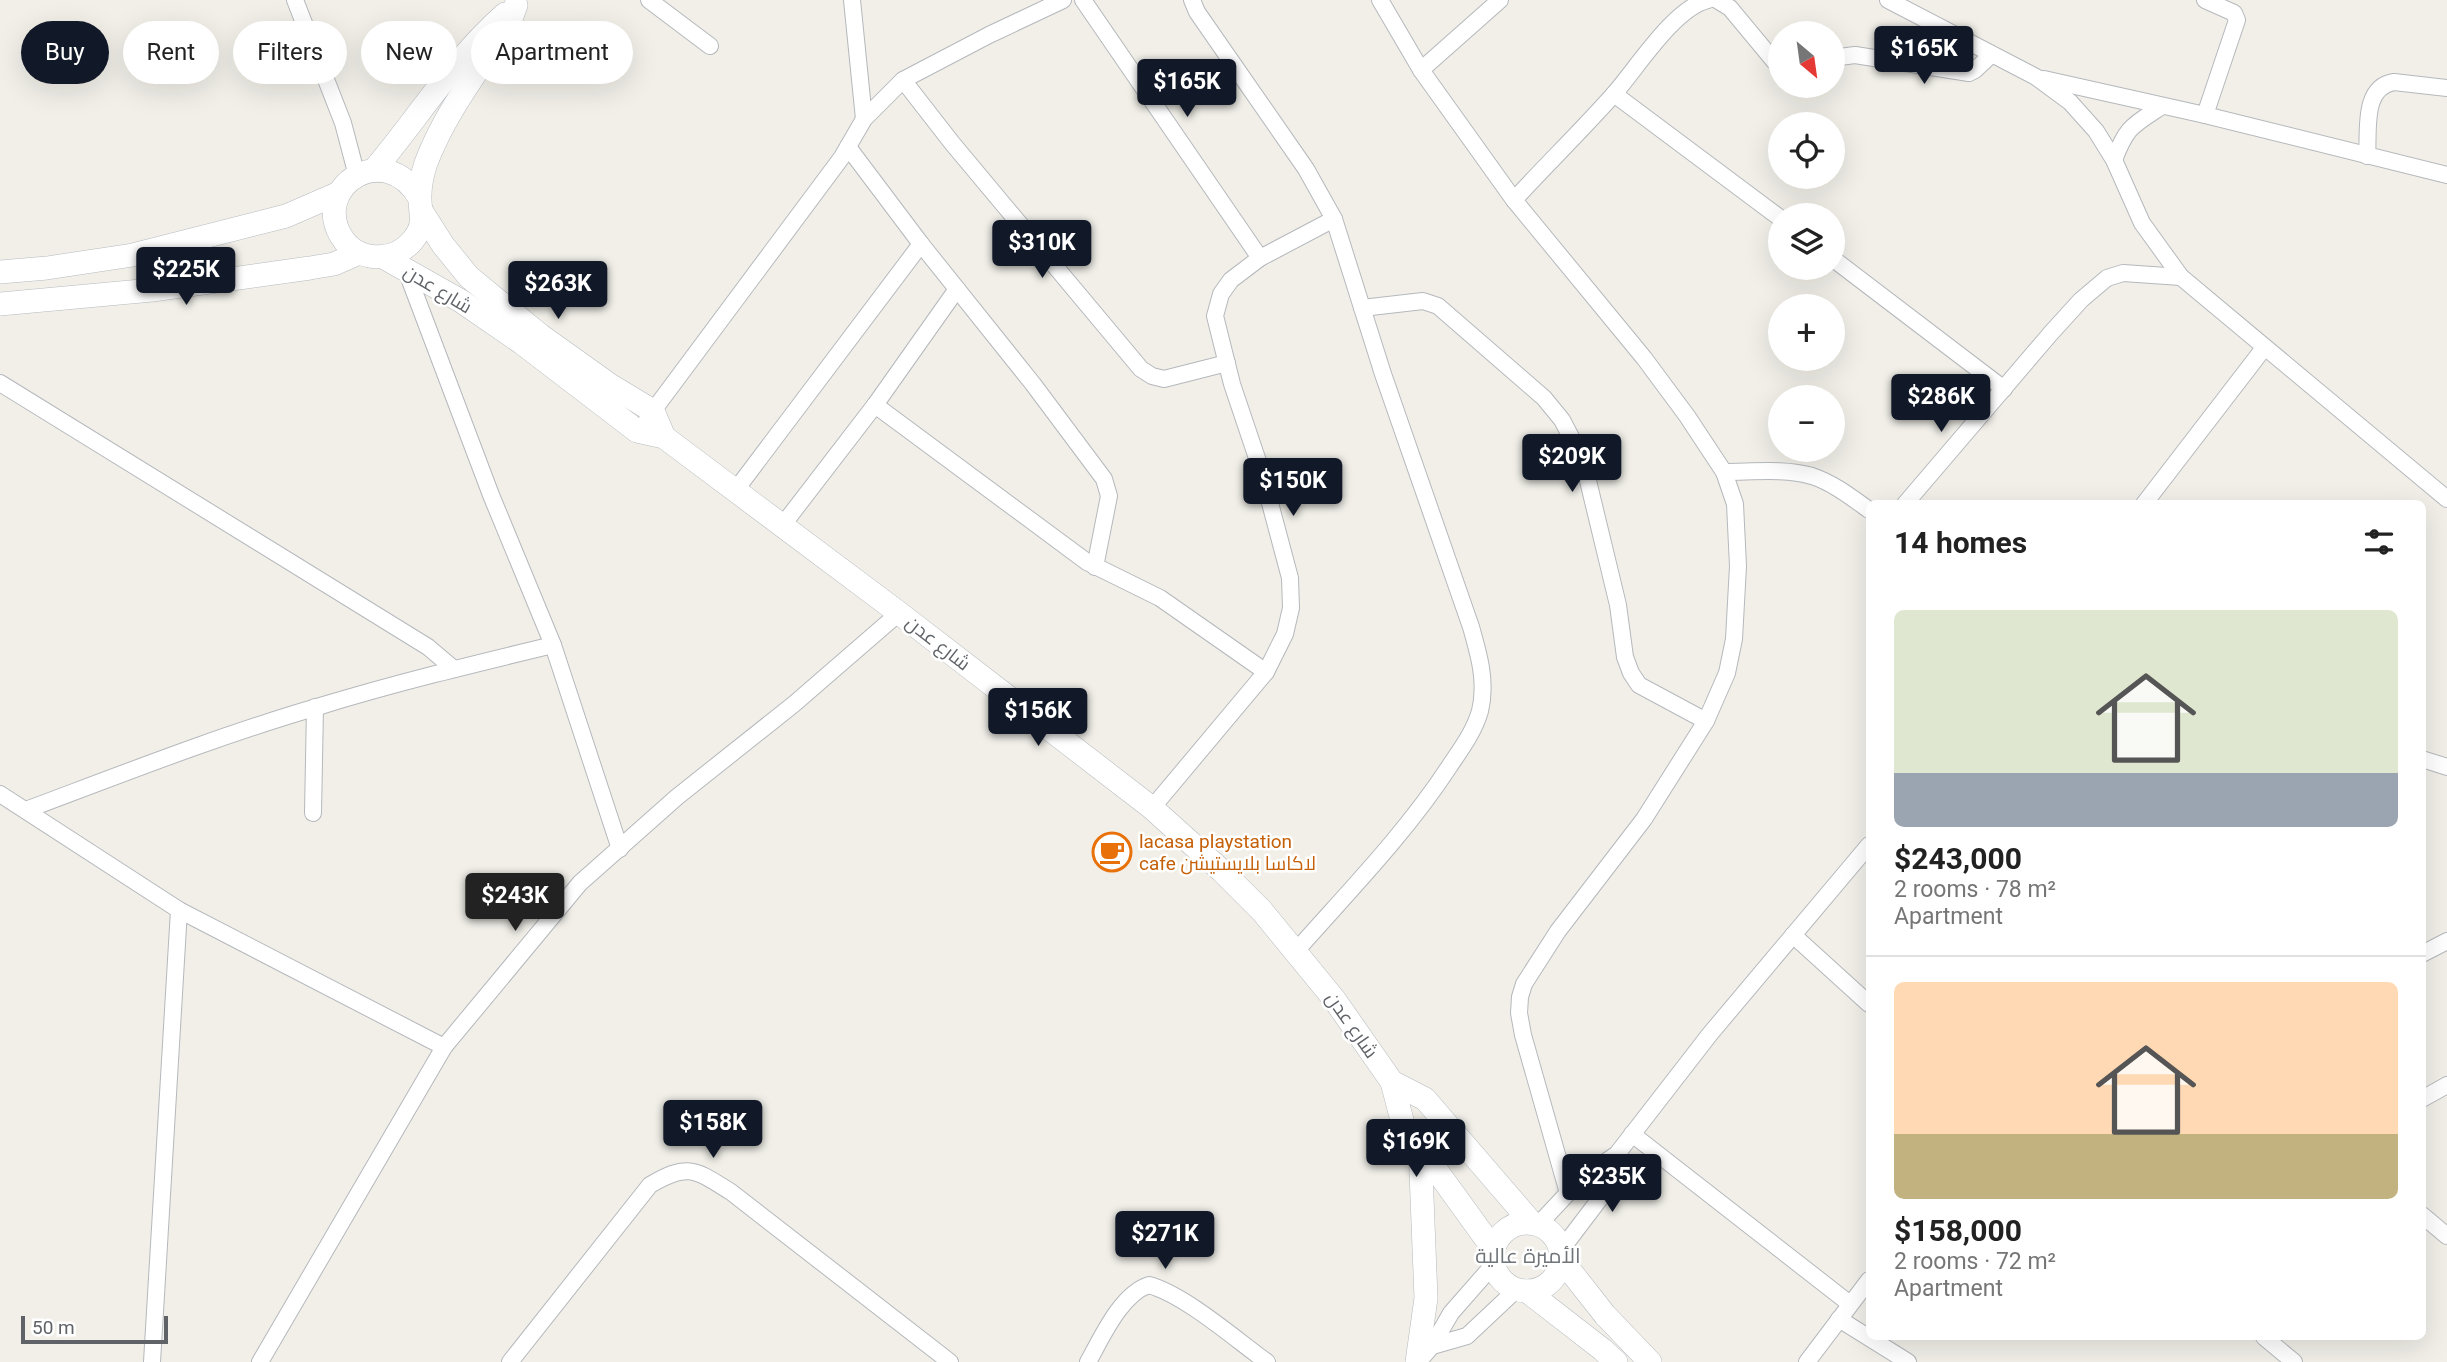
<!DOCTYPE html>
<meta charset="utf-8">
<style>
:root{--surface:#fff;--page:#f6f6f6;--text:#222;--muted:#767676;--line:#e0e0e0;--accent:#111827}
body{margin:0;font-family:Roboto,Cairo,sans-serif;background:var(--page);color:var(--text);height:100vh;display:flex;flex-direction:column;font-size:26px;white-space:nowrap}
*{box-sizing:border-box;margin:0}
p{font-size:23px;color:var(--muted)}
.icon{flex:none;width:38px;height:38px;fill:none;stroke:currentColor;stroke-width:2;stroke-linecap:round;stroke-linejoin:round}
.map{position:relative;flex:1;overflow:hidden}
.panel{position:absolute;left:1866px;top:500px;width:560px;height:840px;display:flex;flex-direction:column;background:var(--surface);border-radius:10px;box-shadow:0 7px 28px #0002}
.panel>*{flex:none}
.banner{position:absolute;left:21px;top:21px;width:665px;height:63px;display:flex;gap:14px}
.needle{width:46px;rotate:151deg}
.controls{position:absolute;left:1768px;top:21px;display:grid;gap:14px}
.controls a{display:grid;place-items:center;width:77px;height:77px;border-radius:50%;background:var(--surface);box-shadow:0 7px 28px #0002;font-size:35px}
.scale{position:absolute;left:21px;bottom:18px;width:147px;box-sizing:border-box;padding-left:7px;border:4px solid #5f6368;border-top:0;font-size:19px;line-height:24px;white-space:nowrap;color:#5f6368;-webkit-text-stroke:5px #fff;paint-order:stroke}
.price{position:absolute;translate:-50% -60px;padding:0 16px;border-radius:7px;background:var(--accent);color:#fff;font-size:23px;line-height:46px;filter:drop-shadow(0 2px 4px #0008)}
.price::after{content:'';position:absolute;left:50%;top:42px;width:21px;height:16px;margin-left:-10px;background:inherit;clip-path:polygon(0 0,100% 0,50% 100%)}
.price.active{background:#222;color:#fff}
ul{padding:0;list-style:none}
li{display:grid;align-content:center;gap:14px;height:371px;padding:0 28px}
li+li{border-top:2px solid var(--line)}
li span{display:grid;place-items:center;height:217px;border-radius:10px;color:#555}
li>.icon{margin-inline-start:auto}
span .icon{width:126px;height:126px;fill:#fffc;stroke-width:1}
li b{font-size:30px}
h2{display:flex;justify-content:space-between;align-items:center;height:84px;padding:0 28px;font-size:30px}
.chip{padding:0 24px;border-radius:32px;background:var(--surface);box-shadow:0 7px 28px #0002;font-size:24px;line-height:63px}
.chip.active{background:var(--accent);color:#fff}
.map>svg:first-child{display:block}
</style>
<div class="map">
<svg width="2447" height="1362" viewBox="0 0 2447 1362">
<rect width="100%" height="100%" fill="#f1efe8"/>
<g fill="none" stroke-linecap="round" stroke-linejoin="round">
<defs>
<g id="street">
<polyline points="295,0 343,123 357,176"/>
<polyline points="649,0 710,46"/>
<polyline points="852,0 864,119"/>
<polyline points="1083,0 1260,258"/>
<path d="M 1192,0 L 1197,12 L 1306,169 L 1334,219 L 1383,374 L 1471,627 C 1479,655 1487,682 1480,711 C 1474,732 1461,749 1449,767 C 1405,834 1349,891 1296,951"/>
<polyline points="1380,0 1421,70 1514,200 1644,358 1687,416 1724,472 1735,504 1738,566 1734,639 1727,673 1706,721 1644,819 1558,931 1524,984 1520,997 1519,1013 1523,1035 1568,1193"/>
<polyline points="1717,0 1730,8 1774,61 1780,64"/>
<polyline points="1888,0 2036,77 2070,102 2096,131 2114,160 2142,223 2181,277 2447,499"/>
<polyline points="1832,58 1855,55 1969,73 1975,70 1991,55"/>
<polyline points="1421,70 1500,0"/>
<polyline points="2044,79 2205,115 2447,175"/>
<polyline points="903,80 952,143 1141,369 1152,376 1164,379 1227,363"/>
<polyline points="1614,94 1780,218"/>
<polyline points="2205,115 2237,20 2234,13 2205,0"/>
<polyline points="848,147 921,244 1033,384 1104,479 1109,496 1095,567"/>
<path d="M 2367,156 C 2369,131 2362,87 2394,82 L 2447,88"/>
<path d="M 2114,160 C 2127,126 2132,126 2162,106"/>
<path d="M 1514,200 C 1547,164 1582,130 1614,94 C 1637,68 1674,8 1708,0"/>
<polyline points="1832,258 2004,389"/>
<polyline points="406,270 491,495 553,645 620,849"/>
<polyline points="1362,308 1423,301 1438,306 1544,398 1562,420 1583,460 1618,605 1625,657 1631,673 1639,685 1706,721"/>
<polyline points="0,383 428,647 454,669"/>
<polyline points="875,405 1087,562 1160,598 1266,672"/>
<polyline points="647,419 842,157 864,119 903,80 989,35 1063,0"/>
<path d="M 1724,472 C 1752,472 1785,468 1812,476 C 1833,483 1851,497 1869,510"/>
<polyline points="735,491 921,244"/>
<polyline points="1905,504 2051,333 2081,300 2107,278 2123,273 2181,277"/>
<polyline points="2144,504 2264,348"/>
<polyline points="782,526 875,405 957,289"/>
<polyline points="2422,759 2447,767"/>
<polyline points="0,794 179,910 444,1047"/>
<polyline points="1152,808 1266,672 1285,634 1291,608 1290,578 1262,473 1232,384 1215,316 1221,294 1231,280 1260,258 1334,219"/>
<path d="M 26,810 C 122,774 218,736 317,707 C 395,683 474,664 553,645"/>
<polyline points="313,813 315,707"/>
<polyline points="1793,935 1869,1004"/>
<polyline points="2422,954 2447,941"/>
<polyline points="2422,1099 2447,1085"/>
<polyline points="1632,1134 1850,1304"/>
<polyline points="2422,1215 2447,1236"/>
<polyline points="1539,1224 1582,1178 1617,1154 1710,1034 1869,845"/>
<polyline points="1561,1250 1605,1192 1617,1154"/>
<polyline points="1839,1319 1908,1362"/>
<polyline points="2264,1337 2294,1362"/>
<polyline points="1432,1346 1467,1336 1517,1289"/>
<polyline points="152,1362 179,910"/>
<polyline points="260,1362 444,1047 580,883 677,797 794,704 899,613"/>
<path d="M 510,1362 L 650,1185 C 688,1162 696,1170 731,1192 L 950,1362"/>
<path d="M 1088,1362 C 1102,1337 1121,1294 1149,1285 C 1185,1295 1235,1339 1267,1362"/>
<polyline points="1418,1362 1432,1346 1451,1313 1494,1264"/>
<polyline points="1807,1362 1869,1280"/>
</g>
<g id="secondary">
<path d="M 374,170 C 418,118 454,59 505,14"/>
<path d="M 419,197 C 384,139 312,187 341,236 C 356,262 394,264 413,240 C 427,223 419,213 420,195 C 420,185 423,172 426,163 C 445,112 481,67 510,22 L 516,5"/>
<polyline points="422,212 443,245 469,277 540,335 610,385 653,411 664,437"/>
<polyline points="383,257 461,301 522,343 637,431 664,437 899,613 1152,808 1222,871 1262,911 1334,999 1392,1082 1403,1124 1494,1250"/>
<polyline points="0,272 47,268 133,255 286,216 339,193"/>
<polyline points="0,304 152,290 310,268 334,264 359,253"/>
<polyline points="1392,1082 1425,1099 1531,1222"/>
<circle cx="1527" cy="1257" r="34"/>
<polyline points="1561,1259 1605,1315 1650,1362"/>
<polyline points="1527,1291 1603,1350 1616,1362"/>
<polyline points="1417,1362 1426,1298 1420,1147"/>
</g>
</defs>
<!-- street casing -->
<use href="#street" stroke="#b5b8bc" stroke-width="18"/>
<!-- secondary casing -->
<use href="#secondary" stroke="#b6babf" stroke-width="24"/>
<!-- street -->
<use href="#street" stroke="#fff" stroke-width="16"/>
<!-- secondary -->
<use href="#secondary" stroke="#fff" stroke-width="23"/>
</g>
<!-- icons -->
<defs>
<symbol id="cafe-ring" viewBox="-11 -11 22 22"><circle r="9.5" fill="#fff" stroke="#e8710a" stroke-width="1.5"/><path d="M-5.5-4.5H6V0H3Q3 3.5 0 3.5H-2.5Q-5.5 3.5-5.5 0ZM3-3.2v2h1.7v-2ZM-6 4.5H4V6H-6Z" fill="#e8710a"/></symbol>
</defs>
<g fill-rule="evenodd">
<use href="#cafe-ring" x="1090" y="830" width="44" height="44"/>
</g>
<g text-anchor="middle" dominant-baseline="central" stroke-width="5" stroke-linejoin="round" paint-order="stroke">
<!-- street labels -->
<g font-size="19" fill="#5f6368" stroke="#fff">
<text transform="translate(438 289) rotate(31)">شارع عدن</text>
<text transform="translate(938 643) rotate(38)">شارع عدن</text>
<text transform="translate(1352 1025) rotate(55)">شارع عدن</text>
</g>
<!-- food labels -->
<g font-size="19" fill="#c56008" stroke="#fff" text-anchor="start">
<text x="1139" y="841">lacasa playstation<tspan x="1139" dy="22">cafe لاكاسا بلايستيشن</tspan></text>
</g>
<!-- neighbourhood labels -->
<g font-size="21" fill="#70757a" stroke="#fff">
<text x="1528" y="1256">الأميرة عالية</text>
</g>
</g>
</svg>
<div class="controls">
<a><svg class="needle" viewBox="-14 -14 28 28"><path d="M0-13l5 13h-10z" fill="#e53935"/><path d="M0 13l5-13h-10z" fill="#767676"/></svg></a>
<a><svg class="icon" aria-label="locate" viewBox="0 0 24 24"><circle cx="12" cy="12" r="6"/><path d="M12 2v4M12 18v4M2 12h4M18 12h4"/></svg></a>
<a><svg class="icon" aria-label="layers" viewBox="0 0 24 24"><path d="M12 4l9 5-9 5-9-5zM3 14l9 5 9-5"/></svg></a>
<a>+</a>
<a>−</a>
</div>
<div class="scale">50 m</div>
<b class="price" style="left:1924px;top:86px">$165K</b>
<b class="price" style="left:1187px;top:119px">$165K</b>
<b class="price" style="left:1042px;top:280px">$310K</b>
<b class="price" style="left:186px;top:307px">$225K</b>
<b class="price" style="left:558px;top:321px">$263K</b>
<b class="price" style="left:1941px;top:434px">$286K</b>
<b class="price" style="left:1572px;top:494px">$209K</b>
<b class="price" style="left:1293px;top:518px">$150K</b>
<b class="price" style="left:1038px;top:748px">$156K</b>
<b class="price active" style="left:515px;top:933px">$243K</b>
<b class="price" style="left:713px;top:1160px">$158K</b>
<b class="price" style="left:1416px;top:1179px">$169K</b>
<b class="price" style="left:1612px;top:1214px">$235K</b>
<b class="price" style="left:1165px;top:1271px">$271K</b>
<div class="banner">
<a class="chip active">Buy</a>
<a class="chip">Rent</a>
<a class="chip">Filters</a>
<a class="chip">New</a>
<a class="chip">Apartment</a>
</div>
<section class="panel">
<h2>14 homes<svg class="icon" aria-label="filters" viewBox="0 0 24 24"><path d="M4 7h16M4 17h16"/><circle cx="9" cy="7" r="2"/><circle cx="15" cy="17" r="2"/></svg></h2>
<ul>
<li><span style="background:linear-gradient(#dfe7d0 75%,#9aa5b1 0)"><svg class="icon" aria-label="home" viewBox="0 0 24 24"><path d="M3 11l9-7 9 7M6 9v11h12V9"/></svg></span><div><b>$243,000</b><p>2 rooms · 78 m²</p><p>Apartment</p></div></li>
<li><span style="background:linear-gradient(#ffd9b3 70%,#c2b280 0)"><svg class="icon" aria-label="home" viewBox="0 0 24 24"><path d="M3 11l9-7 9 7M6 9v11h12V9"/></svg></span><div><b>$158,000</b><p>2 rooms · 72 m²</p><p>Apartment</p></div></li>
</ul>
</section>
</div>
